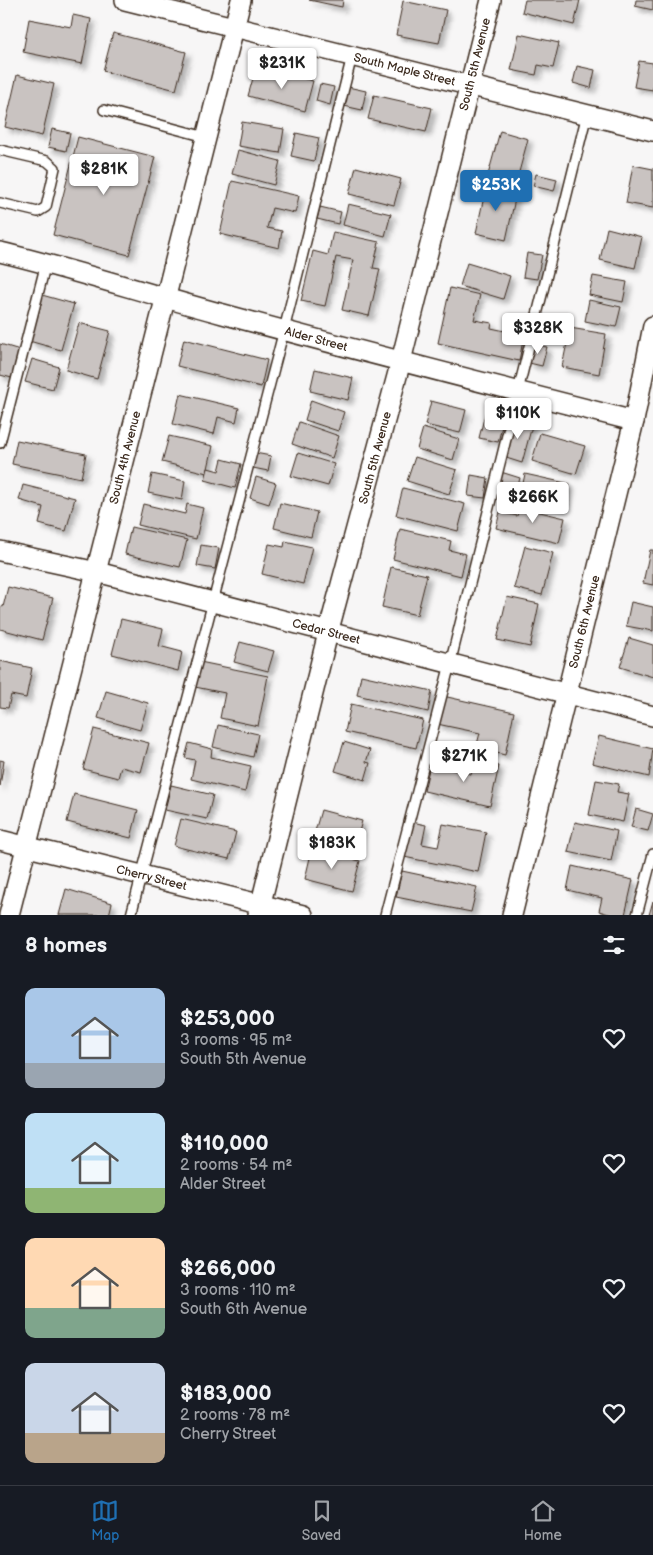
<!DOCTYPE html>
<meta charset="utf-8">
<style>
:root{--surface:#171b24;--page:#242831;--text:#f1f3f6;--muted:#9ea1a6;--line:#363941;--accent:#1f6fb2}
body{margin:0;font-family:"Balsamiq Sans",sans-serif;background:var(--page);color:var(--text);height:100vh;display:flex;flex-direction:column;font-size:19px;white-space:nowrap}
*{box-sizing:border-box;margin:0}
p{font-size:16px;color:var(--muted)}
.icon{flex:none;width:28px;height:28px;fill:none;stroke:currentColor;stroke-width:2;stroke-linecap:round;stroke-linejoin:round}
.map{position:relative;height:915px;overflow:hidden}
.drawer{display:flex;flex-direction:column;background:var(--surface);flex:1}
.drawer>*{flex:none}
.price{position:absolute;translate:-50% -42px;padding:0 11px;border-radius:5px;background:#fff;color:#222;font-size:16px;line-height:32px;filter:drop-shadow(0 1px 2px #0008)}
.price::after{content:'';position:absolute;left:50%;top:30px;width:15px;height:11px;margin-left:-8px;background:inherit;clip-path:polygon(0 0,100% 0,50% 100%)}
.price.on{background:var(--accent);color:#fff}
ul{padding:0;list-style:none}
li{display:flex;align-items:center;gap:15px;height:125px;padding:0 25px}
li span{display:grid;place-items:center;flex:none;width:140px;height:100px;border-radius:10px;color:#555}
li>.icon{margin-inline-start:auto}
span .icon{width:60px;height:60px;fill:#fffc;stroke-width:1}
li b{font-size:21px}
h2{display:flex;justify-content:space-between;align-items:center;height:60px;padding:0 25px;font-size:21px}
.dock{display:flex;justify-content:space-around;align-items:center;height:70px;border-top:1px solid var(--line);background:var(--surface);font-size:14px;color:var(--muted)}
.dock a{display:grid;justify-items:center;gap:2px}
.dock .on{color:var(--accent)}
.map>svg:first-child{display:block}
</style>
<div class="map">
<svg width="653" height="915" viewBox="0 0 653 915">
<defs>
<filter id="shadow"><feDropShadow dx="4.5" dy="4.5" stdDeviation="2.5" flood-color="#0004"/></filter>
</defs>
<rect width="100%" height="100%" fill="#f7f6f6"/>
<filter id="ink" filterUnits="userSpaceOnUse"><feTurbulence type="fractalNoise" baseFrequency=".02" numOctaves="2"/><feDisplacementMap in="SourceGraphic" scale="10" xChannelSelector="R" yChannelSelector="G"/><feConvolveMatrix kernelMatrix="1 2 1 2 8 2 1 2 1" color-interpolation-filters="sRGB"/></filter>
<g filter="url(#ink)">
<!-- building -->
<g fill="#c9c3c1" stroke="#3b2a1e" filter="url(#shadow)">
<polygon points="309,0 343,0 342,7"/>
<polygon points="525,0 580,0 574,25 522,12"/>
<polygon points="636,0 653,0 653,10 635,6"/>
<polygon points="403,1 446,10 439,43 396,35"/>
<polygon points="73,15 91,19 82,64 23,52 29,19 71,27"/>
<polygon points="113,33 186,52 176,90 103,71"/>
<polygon points="519,34 559,43 553,68 538,65 536,75 511,70"/>
<polygon points="639,61 653,63 653,90 634,87"/>
<polygon points="577,66 595,70 591,88 573,83"/>
<polygon points="255,71 285,79 287,74 313,81 305,111 248,96"/>
<polygon points="17,75 54,84 42,136 5,127"/>
<polygon points="320,84 334,87 330,105 316,101"/>
<polygon points="348,87 366,91 362,110 344,106"/>
<polygon points="374,95 432,108 426,132 368,119"/>
<polygon points="242,122 284,129 280,153 238,146"/>
<polygon points="52,129 70,133 66,151 48,147"/>
<polygon points="500,131 528,139 516,183 488,175"/>
<polygon points="296,133 319,138 314,161 291,156"/>
<polygon points="78,137 155,157 129,255 53,235"/>
<polygon points="238,150 280,161 274,185 232,174"/>
<polygon points="633,165 653,169 653,208 626,203"/>
<polygon points="356,167 401,179 394,205 349,194"/>
<polygon points="536,174 557,179 554,191 533,186"/>
<polygon points="232,181 299,196 295,213 272,208 267,228 282,231 279,248 220,234"/>
<polygon points="487,183 517,190 506,240 476,233"/>
<polygon points="348,204 391,214 385,236 343,225"/>
<polygon points="320,207 341,212 338,224 317,219"/>
<polygon points="607,228 642,237 635,268 600,260"/>
<polygon points="333,232 379,242 373,268 380,269 369,316 342,310 353,260 336,257 325,306 301,301 313,251 328,255"/>
<polygon points="527,253 542,255 537,279 523,277"/>
<polygon points="467,263 510,276 503,299 460,286"/>
<polygon points="593,276 627,282 623,302 589,295"/>
<polygon points="450,288 480,295 474,320 492,323 491,328 524,335 519,361 438,343"/>
<polygon points="42,295 74,304 61,350 29,341"/>
<polygon points="589,300 621,307 616,327 585,321"/>
<polygon points="79,323 110,331 97,379 66,370"/>
<polygon points="570,328 606,334 599,374 562,367"/>
<polygon points="184,339 267,360 261,387 177,366"/>
<polygon points="0,344 20,350 12,378 0,375"/>
<polygon points="534,344 547,347 542,366 529,363"/>
<polygon points="32,359 59,367 53,389 25,382"/>
<polygon points="315,369 353,378 348,400 310,391"/>
<polygon points="180,394 239,408 236,422 218,417 214,434 173,424"/>
<polygon points="311,400 344,412 338,431 305,420"/>
<polygon points="431,401 466,410 460,433 425,425"/>
<polygon points="486,410 505,414 498,442 479,438"/>
<polygon points="514,417 533,422 522,463 503,457"/>
<polygon points="299,422 339,436 332,458 292,444"/>
<polygon points="423,428 459,439 453,460 417,449"/>
<polygon points="540,433 585,446 576,474 532,461"/>
<polygon points="169,436 213,446 207,473 162,462"/>
<polygon points="17,440 86,454 81,478 12,464"/>
<polygon points="255,453 271,456 268,471 253,468"/>
<polygon points="298,453 334,464 328,486 291,476"/>
<polygon points="415,457 457,470 449,494 407,481"/>
<polygon points="222,459 241,464 235,488 205,480 208,468 219,471"/>
<polygon points="501,472 520,478 514,500 496,495"/>
<polygon points="152,474 185,481 182,500 148,493"/>
<polygon points="525,474 570,484 565,508 520,497"/>
<polygon points="471,475 488,478 485,498 468,496"/>
<polygon points="256,477 276,483 269,504 250,498"/>
<polygon points="23,485 75,498 66,531 39,524 43,507 19,500"/>
<polygon points="403,488 465,504 458,531 396,515"/>
<polygon points="280,503 317,512 311,537 274,528"/>
<polygon points="143,504 185,514 187,504 203,508 196,539 138,525"/>
<polygon points="519,507 565,518 559,543 496,528 500,512 517,516"/>
<polygon points="131,527 187,540 180,567 125,554"/>
<polygon points="400,529 451,541 449,550 466,554 461,576 393,559"/>
<polygon points="285,541 312,547 303,584 262,574 269,544 284,547"/>
<polygon points="201,545 219,548 215,569 197,566"/>
<polygon points="525,546 553,553 542,595 514,588"/>
<polygon points="650,550 653,550 653,585 643,583"/>
<polygon points="391,567 427,575 417,615 382,607"/>
<polygon points="8,587 53,598 42,640 0,629 0,606 3,607"/>
<polygon points="507,597 539,604 530,647 497,640"/>
<polygon points="631,602 653,607 653,631 626,626"/>
<polygon points="121,619 163,629 159,646 182,652 178,671 112,654"/>
<polygon points="629,638 653,645 653,677 620,667"/>
<polygon points="240,642 274,651 268,671 234,662"/>
<polygon points="0,661 32,668 26,698 11,695 8,708 0,707"/>
<polygon points="200,662 268,676 258,726 220,718 225,693 195,687"/>
<polygon points="361,675 432,691 428,712 357,695"/>
<polygon points="106,691 148,703 140,730 98,718"/>
<polygon points="443,696 514,712 505,755 476,748 480,733 437,724"/>
<polygon points="351,704 423,720 416,748 345,732"/>
<polygon points="218,725 258,734 253,757 213,747"/>
<polygon points="94,729 149,743 141,772 121,767 118,778 83,769"/>
<polygon points="599,736 653,749 649,777 592,763"/>
<polygon points="344,742 370,750 366,762 370,763 365,780 335,771"/>
<polygon points="189,743 212,749 211,757 251,766 245,792 191,779 195,760 185,758"/>
<polygon points="0,760 4,761 0,786"/>
<polygon points="474,760 499,766 490,806 424,791 430,765 471,774"/>
<polygon points="596,780 619,784 617,792 629,794 623,822 589,815"/>
<polygon points="171,785 213,795 207,819 165,810"/>
<polygon points="74,794 138,810 131,838 67,822"/>
<polygon points="636,809 653,814 648,831 631,827"/>
<polygon points="321,810 362,821 355,846 314,835"/>
<polygon points="181,819 236,832 229,859 174,846"/>
<polygon points="412,822 426,825 422,844 438,847 443,824 486,832 478,872 404,857"/>
<polygon points="575,822 617,831 611,861 568,852"/>
<polygon points="312,849 360,861 352,891 305,879"/>
<polygon points="572,866 633,880 625,915 612,915 599,911 602,898 567,890"/>
<polygon points="402,871 477,887 471,912 396,897"/>
<polygon points="66,889 112,903 109,915 59,915"/>
<polygon points="653,901 653,915 649,915"/>
</g>
<g fill="none" stroke-linecap="round" stroke-linejoin="round">
<defs>
<g id="lane">
<polyline points="104,110 206,137"/>
<polyline points="0,150 47,161 55,168 46,207 38,212 0,203"/>
<polyline points="0,443 46,263"/>
<polyline points="131,915 284,330 352,56"/>
<polyline points="385,915 450,664 587,114"/>
<polyline points="637,915 653,854"/>
</g>
<g id="street">
<path id="s1" d="M 125,0 L 653,131"/>
<path id="s2" d="M 0,252 C 75,270 148,294 223,314 C 359,351 496,386 634,421"/>
<path id="s3" d="M 0,551 L 97,572 L 653,716"/>
<path id="s4" d="M 0,840 L 303,915"/>
<path id="s5" d="M 9,915 L 241,0"/>
<path id="s6" d="M 258,915 L 328,633 L 401,361 L 491,0"/>
<path id="s7" d="M 512,915 L 634,421 L 653,326"/>
</g>
</defs>
<!-- lane casing -->
<use href="#lane" stroke="#3b2a1e" stroke-width="12"/>
<!-- street casing -->
<use href="#street" stroke="#3b2a1e" stroke-width="22"/>
<!-- lane -->
<use href="#lane" stroke="#fff" stroke-width="9"/>
<!-- street -->
<use href="#street" stroke="#fff" stroke-width="19"/>
</g>
</g>
<g text-anchor="middle" dominant-baseline="central" stroke-width="4.5" stroke-linejoin="round" paint-order="stroke">
<!-- street labels -->
<g font-size="12" fill="#3b2a1e" stroke="#fff">
<text stroke="none"><textPath href="#s6" startOffset="878">South 5th Avenue</textPath></text>
<text stroke="none"><textPath href="#s1" startOffset="288">South Maple Street</textPath></text>
<text stroke="none"><textPath href="#s2" startOffset="328">Alder Street</textPath></text>
<text stroke="none"><textPath href="#s5" startOffset="472">South 4th Avenue</textPath></text>
<text stroke="none"><textPath href="#s6" startOffset="472">South 5th Avenue</textPath></text>
<text stroke="none"><textPath href="#s7" startOffset="302">South 6th Avenue</textPath></text>
<text stroke="none"><textPath href="#s3" startOffset="336">Cedar Street</textPath></text>
<text stroke="none"><textPath href="#s4" startOffset="156">Cherry Street</textPath></text>
</g>
</g>
</svg>
<b class="price" style="left:282px;top:90px">$231K</b>
<b class="price" style="left:104px;top:196px">$281K</b>
<b class="price on" style="left:496px;top:212px">$253K</b>
<b class="price" style="left:538px;top:355px">$328K</b>
<b class="price" style="left:518px;top:440px">$110K</b>
<b class="price" style="left:533px;top:524px">$266K</b>
<b class="price" style="left:464px;top:783px">$271K</b>
<b class="price" style="left:332px;top:870px">$183K</b>
</div>
<section class="drawer">
<h2>8 homes<svg class="icon" aria-label="filters" viewBox="0 0 24 24"><path d="M4 7h16M4 17h16"/><circle cx="9" cy="7" r="2"/><circle cx="15" cy="17" r="2"/></svg></h2>
<ul>
<li><span style="background:linear-gradient(#a9c7e8 75%,#9aa5b1 0)"><svg class="icon" aria-label="home" viewBox="0 0 24 24"><path d="M3 11l9-7 9 7M6 9v11h12V9"/></svg></span><div><b>$253,000</b><p>3 rooms · 95 m²</p><p>South 5th Avenue</p></div><svg class="icon" aria-label="heart" viewBox="0 0 24 24"><path d="M12 20l-8-8c-3-5 5-10 8-4 3-6 11-1 8 4z"/></svg></li>
<li><span style="background:linear-gradient(#bfe0f5 75%,#8fb573 0)"><svg class="icon" aria-label="home" viewBox="0 0 24 24"><path d="M3 11l9-7 9 7M6 9v11h12V9"/></svg></span><div><b>$110,000</b><p>2 rooms · 54 m²</p><p>Alder Street</p></div><svg class="icon" aria-label="heart" viewBox="0 0 24 24"><path d="M12 20l-8-8c-3-5 5-10 8-4 3-6 11-1 8 4z"/></svg></li>
<li><span style="background:linear-gradient(#ffd9b3 70%,#7fa58c 0)"><svg class="icon" aria-label="home" viewBox="0 0 24 24"><path d="M3 11l9-7 9 7M6 9v11h12V9"/></svg></span><div><b>$266,000</b><p>3 rooms · 110 m²</p><p>South 6th Avenue</p></div><svg class="icon" aria-label="heart" viewBox="0 0 24 24"><path d="M12 20l-8-8c-3-5 5-10 8-4 3-6 11-1 8 4z"/></svg></li>
<li><span style="background:linear-gradient(#c9d6e8 70%,#b9a48a 0)"><svg class="icon" aria-label="home" viewBox="0 0 24 24"><path d="M3 11l9-7 9 7M6 9v11h12V9"/></svg></span><div><b>$183,000</b><p>2 rooms · 78 m²</p><p>Cherry Street</p></div><svg class="icon" aria-label="heart" viewBox="0 0 24 24"><path d="M12 20l-8-8c-3-5 5-10 8-4 3-6 11-1 8 4z"/></svg></li>
</ul>
</section>
<nav class="dock">
<a class="on"><svg class="icon" aria-label="map" viewBox="0 0 24 24"><path d="M3 6l6-2 6 2 6-2v14l-6 2-6-2-6 2zM9 4v14M15 6v14"/></svg>Map</a>
<a><svg class="icon" aria-label="saved" viewBox="0 0 24 24"><path d="M7 4h10v16l-5-4-5 4z"/></svg>Saved</a>
<a><svg class="icon" aria-label="home" viewBox="0 0 24 24"><path d="M3 11l9-7 9 7M6 9v11h12V9"/></svg>Home</a>
</nav>
